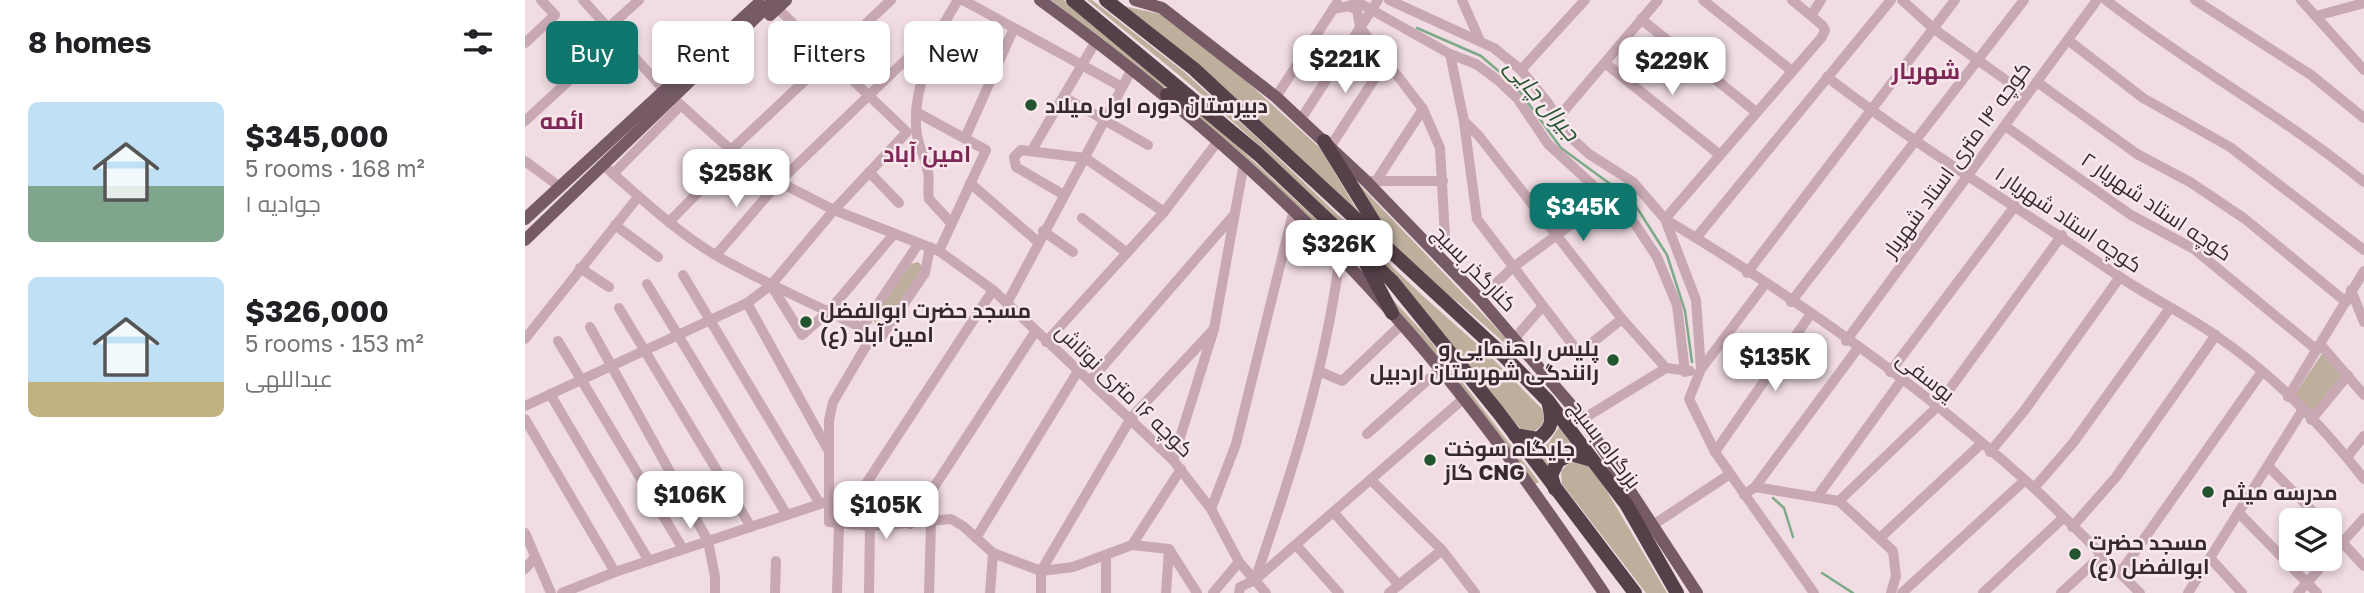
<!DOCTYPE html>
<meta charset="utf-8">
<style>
:root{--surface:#fff;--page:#f6f6f6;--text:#202124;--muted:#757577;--accent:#0f766e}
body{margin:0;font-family:"Golos Text",Cairo,sans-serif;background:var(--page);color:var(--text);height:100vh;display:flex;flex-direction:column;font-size:26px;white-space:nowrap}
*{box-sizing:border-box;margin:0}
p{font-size:23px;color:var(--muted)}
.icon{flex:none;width:38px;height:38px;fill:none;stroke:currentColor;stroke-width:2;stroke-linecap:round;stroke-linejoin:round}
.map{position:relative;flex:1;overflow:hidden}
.sheet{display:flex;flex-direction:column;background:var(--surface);width:525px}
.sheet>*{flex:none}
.banner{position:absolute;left:21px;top:21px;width:665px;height:63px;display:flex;gap:14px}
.buttons{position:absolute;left:1754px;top:508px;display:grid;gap:14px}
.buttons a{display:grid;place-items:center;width:63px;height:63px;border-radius:10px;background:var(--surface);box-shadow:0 4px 10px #0003;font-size:35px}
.price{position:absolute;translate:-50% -60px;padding:0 16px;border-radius:14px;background:#fff;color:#222;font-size:23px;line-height:46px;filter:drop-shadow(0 2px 4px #0008)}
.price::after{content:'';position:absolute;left:50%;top:42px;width:21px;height:16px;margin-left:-10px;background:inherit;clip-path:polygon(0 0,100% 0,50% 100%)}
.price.selected{background:var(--accent);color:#fff}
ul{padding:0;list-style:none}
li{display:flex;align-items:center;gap:21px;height:175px;padding:0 28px}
li span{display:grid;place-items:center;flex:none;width:196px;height:140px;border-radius:10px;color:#555}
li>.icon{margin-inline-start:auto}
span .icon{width:84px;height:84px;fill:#fffc;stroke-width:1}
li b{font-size:30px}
h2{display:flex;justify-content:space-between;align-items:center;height:84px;padding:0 28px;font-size:30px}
.chip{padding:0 24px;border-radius:10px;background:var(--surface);box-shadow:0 4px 10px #0003;font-size:24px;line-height:63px}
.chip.selected{background:var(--accent);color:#fff}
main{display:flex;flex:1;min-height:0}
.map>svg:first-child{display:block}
</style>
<main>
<section class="sheet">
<h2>8 homes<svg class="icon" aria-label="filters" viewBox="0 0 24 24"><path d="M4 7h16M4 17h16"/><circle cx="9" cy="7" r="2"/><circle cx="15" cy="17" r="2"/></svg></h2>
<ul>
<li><span style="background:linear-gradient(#bfe0f5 60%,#7fa58c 0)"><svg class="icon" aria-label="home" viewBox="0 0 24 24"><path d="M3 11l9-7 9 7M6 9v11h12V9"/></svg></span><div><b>$345,000</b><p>5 rooms · 168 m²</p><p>جوادیه ۱</p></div></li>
<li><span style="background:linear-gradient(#bfe0f5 75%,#c2b280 0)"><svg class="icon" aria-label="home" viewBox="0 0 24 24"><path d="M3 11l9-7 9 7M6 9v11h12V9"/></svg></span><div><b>$326,000</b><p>5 rooms · 153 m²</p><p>عبداللهی</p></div></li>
</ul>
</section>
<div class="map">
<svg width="1839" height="593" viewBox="0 0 1839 593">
<rect width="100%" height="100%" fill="#f0dce2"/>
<!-- green -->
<g fill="#beaf9d">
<polygon points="526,0 539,0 652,92 634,85"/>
<path d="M 562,0 L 567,0 L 658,71 L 728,134 L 899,297 L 962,353 L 1017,409 C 1021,421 1018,426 1008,432 L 998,431 C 925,358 862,275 790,201 C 720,127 641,64 562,0 Z"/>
<polygon points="594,5 639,15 721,81 795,148 835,215"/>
<polygon points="657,106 681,117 809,236 824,253 838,277"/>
<polygon points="826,176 1014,373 935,304 889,270 865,240"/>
<polygon points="393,262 398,267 360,325 350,324 348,317 386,264"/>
<polygon points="857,288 905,340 1014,482 1010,484 870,310"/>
<polygon points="1798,352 1819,372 1786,413 1769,396"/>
<polygon points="1034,427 1049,448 1023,472 1007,450 1023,444"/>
<polygon points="1046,461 1062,462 1070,471 1142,593 1121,593 1037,484 1036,471"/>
</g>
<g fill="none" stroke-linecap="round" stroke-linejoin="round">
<!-- stream -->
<g stroke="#7dab89" stroke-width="2.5">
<polyline points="892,28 956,56 990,85 1036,148 1107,200 1142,255 1160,311 1167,362"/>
<polyline points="1248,498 1259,508 1268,537"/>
<polyline points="1297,573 1328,593"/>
</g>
<!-- minor -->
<g stroke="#c8a9b3" stroke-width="10">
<polyline points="58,0 140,91"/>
<polyline points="438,0 597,87"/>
<polyline points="829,0 925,54 951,64 974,81 992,98 1023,144 1110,224 1132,257 1152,305 1160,372"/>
<polyline points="864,0 969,48 996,70 1023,103 1041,133 1064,154 1108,182 1140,219 1171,300 1176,369"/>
<polyline points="937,0 955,41"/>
<polyline points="1178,0 1267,71"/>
<path d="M 1267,0 L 1297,25 L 1300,30 L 1297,37 L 1140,219 C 1268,296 1399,388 1509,488 C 1545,522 1580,558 1615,593"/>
<polyline points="1377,0 1409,29 1502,95"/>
<path d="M 1581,0 C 1664,65 1757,115 1839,182"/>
<polyline points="1670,0 1786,75 1839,118"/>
<polyline points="1776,0 1839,70"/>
<polyline points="808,9 824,6 832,10 835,27 898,109 915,148 920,237"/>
<polyline points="1287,14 1296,0"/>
<polyline points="1791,16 1839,3"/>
<polyline points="1116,19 1231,112"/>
<polyline points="83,28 114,0"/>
<polyline points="1543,40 1618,98 1705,147 1839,250"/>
<polyline points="0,43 30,15 16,0"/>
<polyline points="925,54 939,121 954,136 1097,319 1141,368"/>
<polyline points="1080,63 1195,155"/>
<polyline points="996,70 1060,0"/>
<path d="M 1302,77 C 1396,149 1497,210 1595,277 C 1626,298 1660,314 1690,335 C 1746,373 1798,426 1839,479"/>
<polyline points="1512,82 1612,154 1665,182 1720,219 1821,302"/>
<polyline points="539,97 623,145"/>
<polyline points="751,97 812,3"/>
<polyline points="149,99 206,150 254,182 309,210 414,251 468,290 648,460 686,509 714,562 741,593"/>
<polyline points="391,112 461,150 414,251"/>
<polyline points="776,119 853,0"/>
<polyline points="1032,119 1133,0"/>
<polyline points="0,121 91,37"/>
<polyline points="939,122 952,219 1054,353 1097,319"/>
<polyline points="1480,126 1606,215 1669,249 1792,350"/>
<polyline points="440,138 489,28"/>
<polyline points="805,147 861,61"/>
<polyline points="206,150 366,0"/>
<polyline points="507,150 571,41"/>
<polyline points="0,161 35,187"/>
<path d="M 78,165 C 115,197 150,231 192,256 C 239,283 289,304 337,328 L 341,346"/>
<polyline points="344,172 374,203"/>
<polyline points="88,174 156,105"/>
<polyline points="846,181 918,181"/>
<polyline points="851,181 898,109"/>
<polyline points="445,183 512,241"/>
<polyline points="539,195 491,167 489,157 496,150 560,158 639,212"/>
<polyline points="557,218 602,253"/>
<polyline points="144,222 211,154"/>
<path d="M 426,223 L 404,199 C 402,190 405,181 403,172 C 401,159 394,148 392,135 C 385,93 411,34 433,0"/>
<polyline points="90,225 133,257"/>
<polyline points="518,231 548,252"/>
<polyline points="1171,238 1366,0"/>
<polyline points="405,247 400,273 357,336 341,346 308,402 304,420 304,522 345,526 426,519 438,526 468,553 516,571 548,567 607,545 644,549 672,593"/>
<polyline points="191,255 254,182 418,24"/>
<polyline points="55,268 84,287"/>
<polyline points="1222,273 1430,0"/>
<polyline points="158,275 295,504"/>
<polyline points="122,284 262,515"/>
<polyline points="1240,284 1176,369 1164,399 1190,452 1289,593"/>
<polyline points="246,285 277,335 304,311 369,234"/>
<polyline points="1826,290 1839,322"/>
<polyline points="955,299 987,268 1082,198"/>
<polyline points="1266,302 1499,0"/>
<polyline points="222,303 302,448"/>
<polyline points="482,303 608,67"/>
<polyline points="94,308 226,527"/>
<polyline points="65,327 183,541 190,577 190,593"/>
<polyline points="337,328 394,243"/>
<polyline points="990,338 1017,307"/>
<polyline points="0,339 113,197"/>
<polyline points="33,341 158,549"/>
<polyline points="1321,341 1572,0"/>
<polyline points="521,342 639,212 693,141"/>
<polyline points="1795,344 1839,395"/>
<polyline points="796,372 817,381 877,324"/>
<polyline points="1365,372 1490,206"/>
<polyline points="565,381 708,216"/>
<polyline points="25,394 124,561"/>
<polyline points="1763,397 1839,271"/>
<polyline points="0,406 222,303 246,285 309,210 382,132 252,8"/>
<polyline points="0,419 90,572"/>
<polyline points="1058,419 1141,368 1165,371"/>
<polyline points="1786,420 1823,375"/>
<polyline points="842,434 914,370"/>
<polyline points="1190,452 1285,315"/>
<polyline points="1465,452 1499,411 1595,277"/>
<polyline points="1822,457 1839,436"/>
<polyline points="648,460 689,329 719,163"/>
<polyline points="1744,467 1796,520"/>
<polyline points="846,480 917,550 950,593"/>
<polyline points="1230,487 1314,501 1368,551 1371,576 1366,593"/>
<polyline points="1509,488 1548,443 1645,308"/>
<polyline points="1219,495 1230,487 1333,348"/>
<polyline points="1292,497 1376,381"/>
<polyline points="1314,501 1411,408 1537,235"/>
<polyline points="686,509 711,444 769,209"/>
<polyline points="809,513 874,585"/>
<polyline points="1715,514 1792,593"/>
<polyline points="385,524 510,332"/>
<polyline points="1128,525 1205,474"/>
<polyline points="1547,527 1591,477 1691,335"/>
<polyline points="1804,528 1839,566"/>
<polyline points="0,533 26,593"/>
<polyline points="1356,537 1456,444"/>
<polyline points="451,538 553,371"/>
<polyline points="607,545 656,469"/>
<polyline points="771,545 814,593"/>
<polyline points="581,557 581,593"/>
<polyline points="1686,559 1717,593"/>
<polyline points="0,569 10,557"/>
<polyline points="1595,573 1736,373"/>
<path d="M 730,580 C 767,472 800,371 815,256"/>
<polyline points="37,593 90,572 304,501"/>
<polyline points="250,593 251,561"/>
<polyline points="312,593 314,525 468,290"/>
<polyline points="344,593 345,526"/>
<polyline points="404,593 406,523"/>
<polyline points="465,593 468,553"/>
<polyline points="516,593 516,571 606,418 689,329"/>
<polyline points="641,593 644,550"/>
<polyline points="688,593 714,562"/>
<polyline points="714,593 715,587 730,580 937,400"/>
<polyline points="864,593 917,550"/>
<polyline points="1377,593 1499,481"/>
<polyline points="1458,593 1538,518"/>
<polyline points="1536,593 1576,556"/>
<polyline points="1663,593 1777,411"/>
<polyline points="1773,593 1839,518"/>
</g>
<!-- major -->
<g stroke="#765b67" stroke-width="12">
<path d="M 515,0 C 646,95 769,200 876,323 C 951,408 1016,500 1079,593"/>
<polyline points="610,0 637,8 751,97 841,181 955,299 1058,419 1172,593"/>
<polyline points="245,15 261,0"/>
<polyline points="0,219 234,3"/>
<polyline points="0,240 249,0"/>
</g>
<!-- highway -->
<g stroke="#55404a" stroke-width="14">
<polyline points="548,0 733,154 867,281 973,412 1110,593"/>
<polyline points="581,0 669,69 979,356 1023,401 1101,504 1152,593"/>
<polyline points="642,95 673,107"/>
<polyline points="799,141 860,240"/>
<polyline points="839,260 867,313"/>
<path d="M 990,435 L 1013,439 C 1027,428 1028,422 1024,405"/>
<polyline points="1030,489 1026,475 1033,461 1046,454 1067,460"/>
</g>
</g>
<!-- markers -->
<g fill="#21542f" stroke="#f8e8ec" stroke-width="2.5">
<circle cx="506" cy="105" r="7"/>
<circle cx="281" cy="322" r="7"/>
<circle cx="1088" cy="360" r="7"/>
<circle cx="905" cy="460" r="7"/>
<circle cx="1683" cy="492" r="7"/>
<circle cx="1550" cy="554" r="7"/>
</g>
<g text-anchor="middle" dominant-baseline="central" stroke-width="5" stroke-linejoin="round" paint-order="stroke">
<!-- poi labels -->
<g font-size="21" font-weight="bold" fill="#35282e" stroke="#f8e8ec" text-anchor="start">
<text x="520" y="105">دبیرستان دوره اول میلاد</text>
<text x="295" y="310">مسجد حضرت ابوالفضل<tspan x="295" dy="24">(ع) امین آباد</tspan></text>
<text x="1074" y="348" text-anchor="end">پلیس راهنمایی و<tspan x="1074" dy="24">رانندگی شهرستان اردبیل</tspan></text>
<text x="919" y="448">جایگاه سوخت<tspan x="919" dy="24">گاز CNG</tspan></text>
<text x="1697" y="492">مدرسه میثم</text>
<text x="1564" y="542">مسجد حضرت<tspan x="1564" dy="24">ابوالفضل (ع)</tspan></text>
</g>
<!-- street labels -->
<g font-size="21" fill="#35282e" stroke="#f8e8ec">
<text transform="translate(1431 159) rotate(-54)">کوچه ۱۴ متری استاد شهریار</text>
<text transform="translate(1632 206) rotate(34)">کوچه استاد شهریار ۲</text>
<text transform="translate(1544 219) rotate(34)">کوچه استاد شهریار ۱</text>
<text transform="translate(950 268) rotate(46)">کنارگذر بسیج</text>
<text transform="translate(1401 376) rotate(38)">یوسفی</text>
<text transform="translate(600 390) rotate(44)">کوچه ۱۶ متری نوتاش</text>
<text transform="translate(1081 444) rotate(53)">بزرگراه بسیج</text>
</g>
<!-- neighbourhood labels -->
<g font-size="23" font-weight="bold" fill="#7f2757" stroke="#f8e8ec">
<text x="1401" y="70">شهریار</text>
<text x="37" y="120">ائمه</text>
<text x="402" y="153">امین آباد</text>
</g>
<!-- water labels -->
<g font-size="23" font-style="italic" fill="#21542f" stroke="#f8e8ec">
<text transform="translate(1018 99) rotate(49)">جیرال چایی</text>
</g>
</g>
</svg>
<div class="buttons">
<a><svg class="icon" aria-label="layers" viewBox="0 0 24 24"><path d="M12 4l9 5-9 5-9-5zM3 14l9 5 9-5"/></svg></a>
</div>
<b class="price" style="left:820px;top:95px">$221K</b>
<b class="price" style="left:1147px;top:97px">$229K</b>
<b class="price" style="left:211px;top:209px">$258K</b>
<b class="price selected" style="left:1058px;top:243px">$345K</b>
<b class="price" style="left:814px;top:280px">$326K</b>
<b class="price" style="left:1250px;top:393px">$135K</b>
<b class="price" style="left:165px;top:531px">$106K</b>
<b class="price" style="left:361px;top:541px">$105K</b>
<div class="banner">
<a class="chip selected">Buy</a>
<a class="chip">Rent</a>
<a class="chip">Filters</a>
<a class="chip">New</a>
</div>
</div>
</main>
